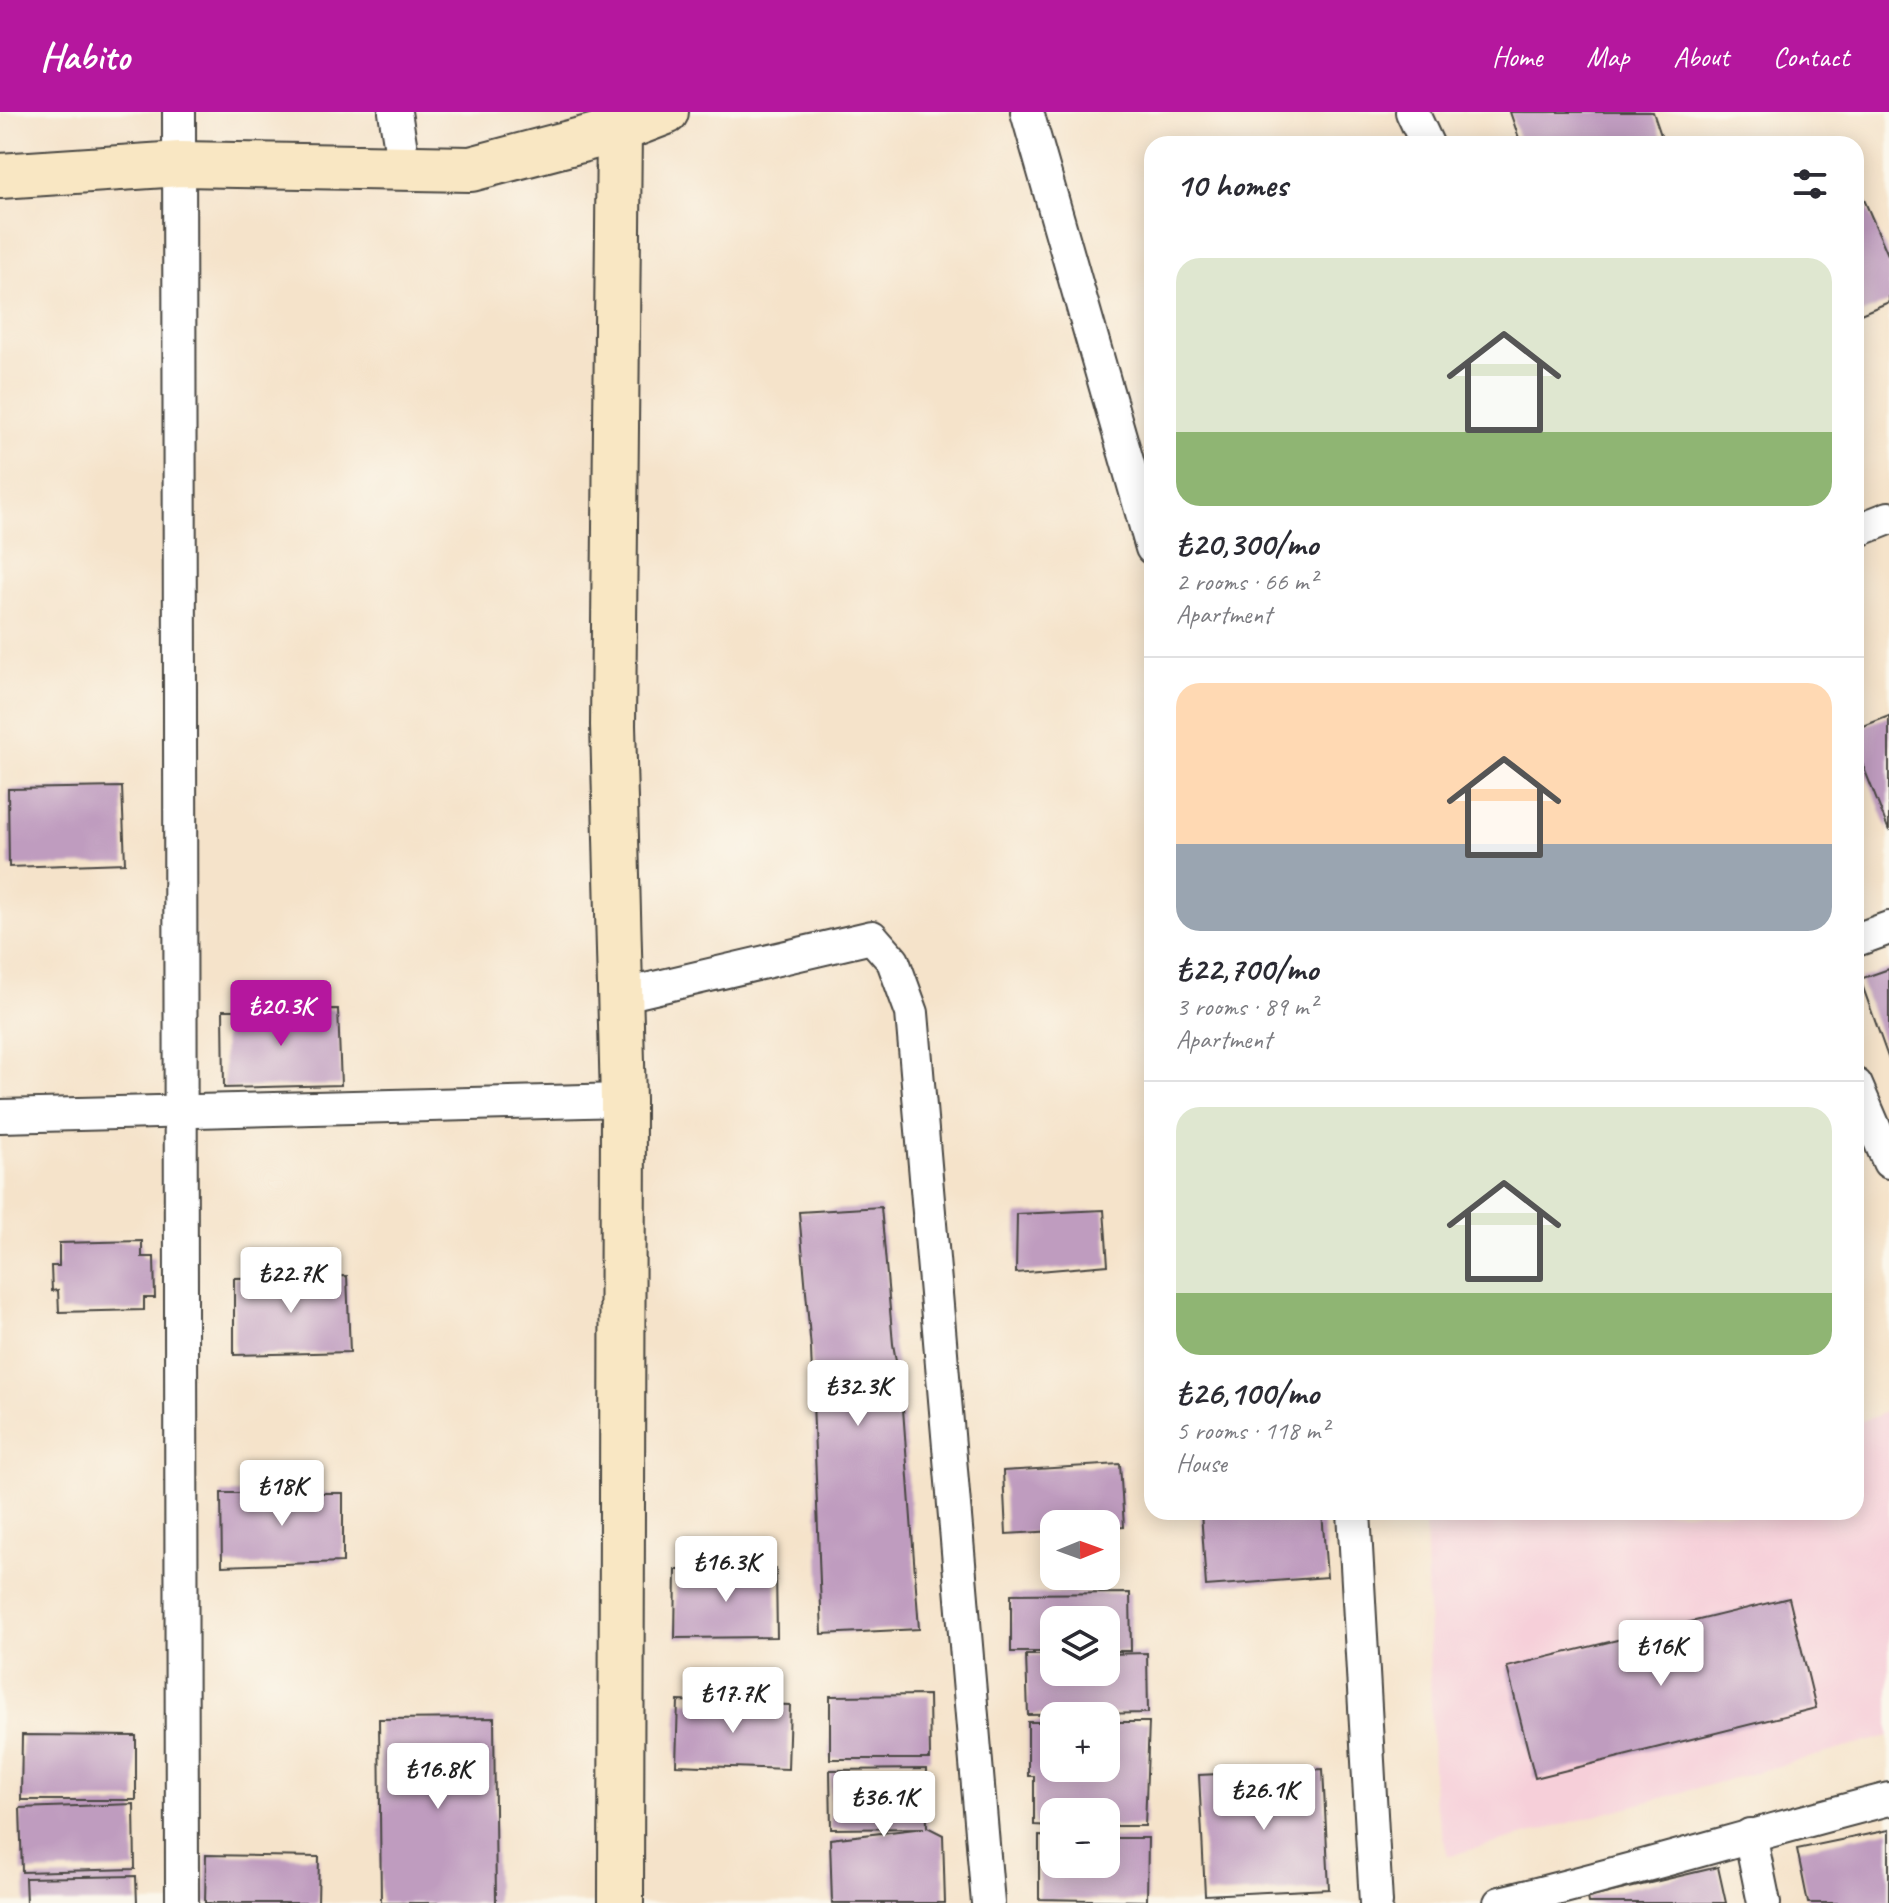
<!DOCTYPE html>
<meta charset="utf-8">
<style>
:root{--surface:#fff;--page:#f7f7f7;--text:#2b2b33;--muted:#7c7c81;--line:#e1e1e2;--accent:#b5179e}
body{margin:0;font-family:Caveat,sans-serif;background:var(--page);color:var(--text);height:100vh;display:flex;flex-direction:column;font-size:30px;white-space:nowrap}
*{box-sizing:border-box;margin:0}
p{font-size:26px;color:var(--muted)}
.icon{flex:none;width:44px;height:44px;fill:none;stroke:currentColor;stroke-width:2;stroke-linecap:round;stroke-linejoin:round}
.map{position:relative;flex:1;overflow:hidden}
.details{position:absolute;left:1144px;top:24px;width:720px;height:1384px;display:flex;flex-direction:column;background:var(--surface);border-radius:24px;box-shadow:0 4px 20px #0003}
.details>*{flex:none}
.needle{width:52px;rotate:89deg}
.buttons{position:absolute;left:1040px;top:1398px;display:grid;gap:16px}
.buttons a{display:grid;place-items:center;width:80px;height:80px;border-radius:16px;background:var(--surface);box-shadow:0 4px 20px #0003;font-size:40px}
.price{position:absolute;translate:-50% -68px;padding:0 18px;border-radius:8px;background:#fff;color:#222;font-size:26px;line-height:52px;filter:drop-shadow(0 2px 4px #0008)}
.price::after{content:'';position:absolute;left:50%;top:48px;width:24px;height:18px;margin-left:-12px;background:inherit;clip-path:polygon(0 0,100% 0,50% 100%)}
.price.on{background:var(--accent);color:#fff}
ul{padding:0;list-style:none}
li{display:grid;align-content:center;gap:16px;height:424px;padding:0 32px}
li+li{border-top:2px solid var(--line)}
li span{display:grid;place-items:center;height:248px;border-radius:24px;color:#555}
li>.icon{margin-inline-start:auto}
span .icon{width:144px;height:144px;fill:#fffc;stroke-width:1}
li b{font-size:34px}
h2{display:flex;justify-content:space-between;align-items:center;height:96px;padding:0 32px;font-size:34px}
header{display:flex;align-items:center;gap:48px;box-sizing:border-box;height:112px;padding:0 40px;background:var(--accent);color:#fff}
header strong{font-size:38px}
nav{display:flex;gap:44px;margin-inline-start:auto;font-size:28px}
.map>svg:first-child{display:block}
</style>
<header>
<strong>Habito</strong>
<nav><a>Home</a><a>Map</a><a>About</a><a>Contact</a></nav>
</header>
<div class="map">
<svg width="1889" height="1791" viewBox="0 0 1889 1791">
<rect width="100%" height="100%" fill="#fbf7ec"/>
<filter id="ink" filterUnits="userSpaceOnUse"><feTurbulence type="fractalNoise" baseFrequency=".0125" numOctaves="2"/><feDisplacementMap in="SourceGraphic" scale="16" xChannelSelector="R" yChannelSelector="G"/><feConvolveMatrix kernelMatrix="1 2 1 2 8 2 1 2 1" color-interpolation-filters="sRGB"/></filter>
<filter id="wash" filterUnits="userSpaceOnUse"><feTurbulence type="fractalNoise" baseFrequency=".006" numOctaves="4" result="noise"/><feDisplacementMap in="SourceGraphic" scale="32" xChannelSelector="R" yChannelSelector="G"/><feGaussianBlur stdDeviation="1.8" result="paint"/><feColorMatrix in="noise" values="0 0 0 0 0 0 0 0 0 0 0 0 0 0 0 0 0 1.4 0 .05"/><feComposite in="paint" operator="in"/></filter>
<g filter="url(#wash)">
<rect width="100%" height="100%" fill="#f5e3ca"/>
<!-- built -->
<polygon fill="#f6cfd9" points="1889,1297 1889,1624 1448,1744 1434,1687 1425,1407 1445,1400 1856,1400 1856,1310 1875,1305"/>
<g id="blocks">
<!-- building -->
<g fill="#bf9cbf">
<polygon points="1510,0 1653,0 1664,32 1521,32"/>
<polygon points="1856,69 1889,145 1889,190 1856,204"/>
<polygon points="1889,604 1889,719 1856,636 1856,617"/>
<polygon points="122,675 125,751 9,755 8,677"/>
<polygon points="1889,857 1889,948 1860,867"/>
<polygon points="338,897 341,973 224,976 223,898"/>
<polygon points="881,1095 893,1232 902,1283 919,1517 822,1522 811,1237 799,1100"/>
<polygon points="1104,1098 1108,1153 1016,1161 1017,1102"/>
<polygon points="142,1129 142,1145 154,1145 155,1186 144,1186 144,1198 59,1200 58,1178 52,1179 51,1154 59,1154 59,1131"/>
<polygon points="347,1164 350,1240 234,1243 234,1166"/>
<polygon points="1120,1352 1124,1415 1106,1416 1106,1412 1054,1412 1054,1419 1006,1422 1003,1359"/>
<polygon points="221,1381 343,1381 343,1450 222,1454"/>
<polygon points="1201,1400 1322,1400 1327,1465 1206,1474"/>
<polygon points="776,1457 777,1525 675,1526 676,1458"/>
<polygon points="1130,1481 1131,1539 1106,1539 1106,1508 1054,1508 1054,1540 1011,1540 1011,1482"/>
<polygon points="1789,1486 1816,1596 1535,1666 1507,1555"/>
<polygon points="1147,1541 1148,1601 1028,1603 1026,1543 1054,1543 1054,1560 1106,1560 1106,1542"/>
<polygon points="929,1583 930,1647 830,1647 830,1584"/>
<polygon points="678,1589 790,1593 788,1657 676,1653"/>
<polygon points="494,1606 496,1791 381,1791 379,1607"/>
<polygon points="1028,1610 1054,1610 1054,1656 1106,1656 1106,1610 1149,1610 1145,1714 1106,1714 1106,1700 1054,1700 1054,1714 1034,1713 1034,1664 1028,1664"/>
<polygon points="22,1623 136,1624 136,1688 21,1688"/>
<polygon points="926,1657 927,1715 943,1723 945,1791 832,1791 830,1727 924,1716 831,1717 830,1658"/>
<polygon points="1323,1657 1329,1777 1205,1783 1199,1663"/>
<polygon points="134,1692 135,1757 22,1760 20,1696"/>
<polygon points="1889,1718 1889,1791 1808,1791 1797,1737"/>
<polygon points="1039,1724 1054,1725 1054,1752 1106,1752 1106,1726 1148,1726 1147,1789 1039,1787"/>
<polygon points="206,1743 319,1745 318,1791 205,1791"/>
<polygon points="1718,1755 1726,1791 1588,1791 1587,1786"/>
<polygon points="136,1764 137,1791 26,1791 25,1766"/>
</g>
</g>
</g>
<g filter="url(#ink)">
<use href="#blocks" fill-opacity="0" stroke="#494743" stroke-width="2"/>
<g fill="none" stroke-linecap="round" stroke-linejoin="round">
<defs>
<g id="street">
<polyline points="179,0 182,1791"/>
<polyline points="395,0 404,56"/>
<polyline points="1027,0 1152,436"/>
<polyline points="1412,0 1427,32"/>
<polyline points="1856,419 1889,406"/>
<polyline points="1856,828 1889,816"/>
<polyline points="620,884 872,825 893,849 912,901 988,1791"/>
<polyline points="1856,973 1889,1050"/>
<polyline points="0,1004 623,988"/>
<polyline points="1354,1400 1376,1791"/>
<polyline points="1750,1723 1764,1791"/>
<path d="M 1500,1791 C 1631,1760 1759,1720 1889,1687"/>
</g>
<g id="secondary">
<polyline points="619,18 613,613 623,988 621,1791"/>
<polyline points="0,64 180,52 471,57 619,18 666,0"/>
</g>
</defs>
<!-- street casing -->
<use href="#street" stroke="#494743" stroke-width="36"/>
<!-- secondary casing -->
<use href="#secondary" stroke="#494743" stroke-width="48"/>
<!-- street -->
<use href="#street" stroke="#fff" stroke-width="32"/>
<!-- secondary -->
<use href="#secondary" stroke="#f9e7c3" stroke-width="44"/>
</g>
</g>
</svg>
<div class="buttons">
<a><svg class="needle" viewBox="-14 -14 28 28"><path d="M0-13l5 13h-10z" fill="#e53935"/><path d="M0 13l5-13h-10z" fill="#7c7c81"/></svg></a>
<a><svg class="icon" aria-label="layers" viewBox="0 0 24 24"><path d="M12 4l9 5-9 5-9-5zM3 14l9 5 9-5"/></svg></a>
<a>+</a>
<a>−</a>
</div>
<b class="price on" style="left:281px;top:936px">₺20.3K</b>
<b class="price" style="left:291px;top:1203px">₺22.7K</b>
<b class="price" style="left:858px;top:1316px">₺32.3K</b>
<b class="price" style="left:282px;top:1416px">₺18K</b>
<b class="price" style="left:726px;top:1492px">₺16.3K</b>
<b class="price" style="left:1661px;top:1576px">₺16K</b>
<b class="price" style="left:733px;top:1623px">₺17.7K</b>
<b class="price" style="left:438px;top:1699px">₺16.8K</b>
<b class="price" style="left:1264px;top:1720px">₺26.1K</b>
<b class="price" style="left:884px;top:1727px">₺36.1K</b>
<section class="details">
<h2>10 homes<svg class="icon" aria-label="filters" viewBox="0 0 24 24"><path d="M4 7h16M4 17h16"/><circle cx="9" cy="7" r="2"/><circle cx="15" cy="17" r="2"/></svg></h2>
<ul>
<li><span style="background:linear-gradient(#dfe7d0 70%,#8fb573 0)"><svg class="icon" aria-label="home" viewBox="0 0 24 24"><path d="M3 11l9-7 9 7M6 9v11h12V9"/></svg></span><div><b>₺20,300/mo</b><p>2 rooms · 66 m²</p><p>Apartment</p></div></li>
<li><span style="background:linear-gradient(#ffd9b3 65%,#9aa5b1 0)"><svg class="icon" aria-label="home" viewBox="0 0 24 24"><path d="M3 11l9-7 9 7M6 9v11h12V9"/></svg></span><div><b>₺22,700/mo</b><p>3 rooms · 89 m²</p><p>Apartment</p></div></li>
<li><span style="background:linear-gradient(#dfe7d0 75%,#8fb573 0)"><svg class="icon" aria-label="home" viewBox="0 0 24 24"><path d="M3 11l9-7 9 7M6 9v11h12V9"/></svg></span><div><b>₺26,100/mo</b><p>5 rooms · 118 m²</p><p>House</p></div></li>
</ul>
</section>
</div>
